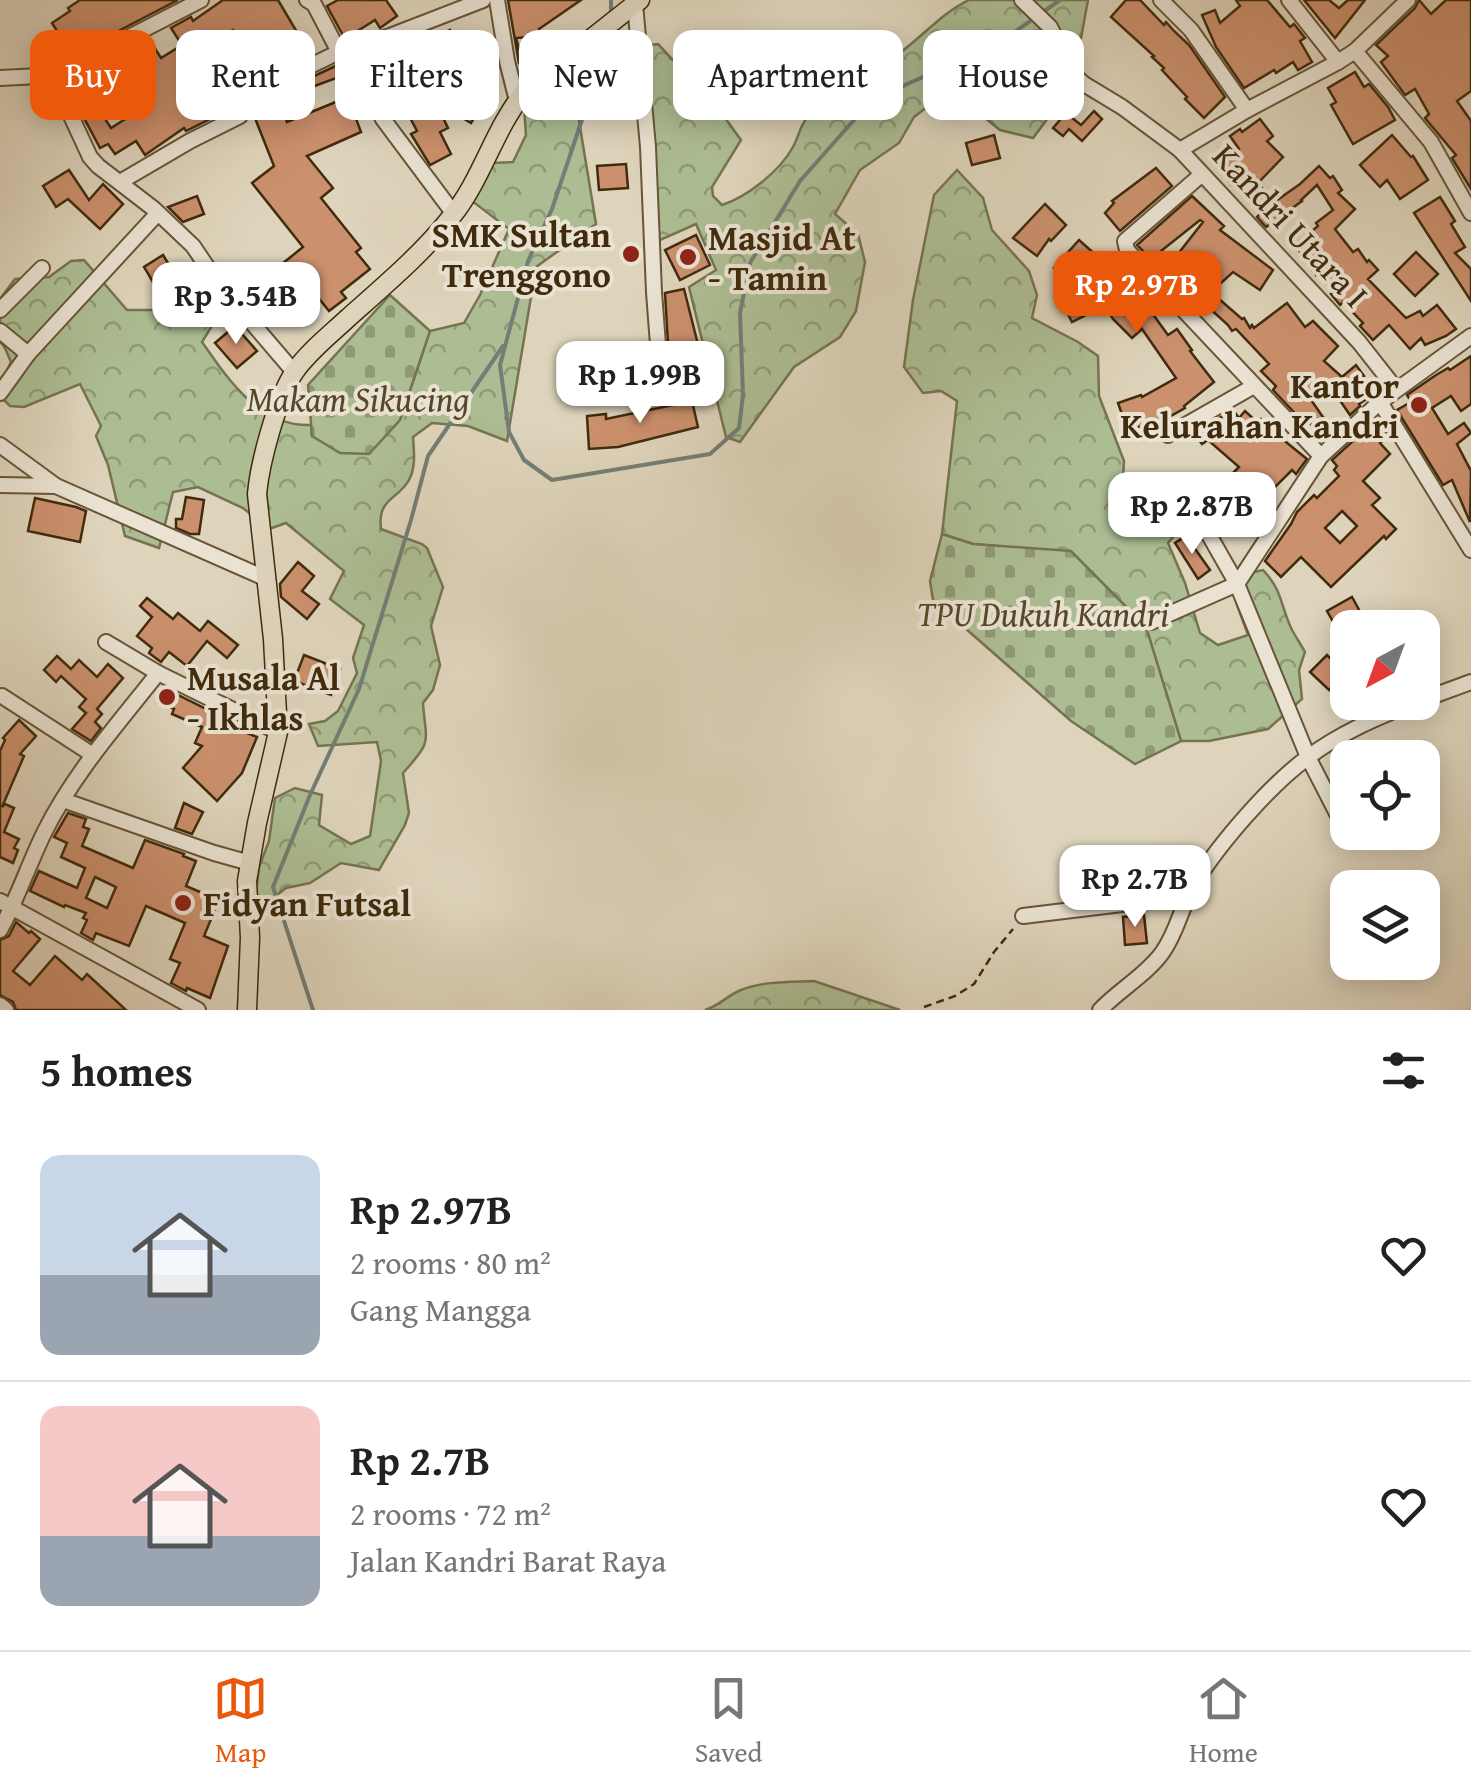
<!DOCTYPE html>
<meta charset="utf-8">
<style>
:root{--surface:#fff;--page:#f6f6f6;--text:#222;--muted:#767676;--line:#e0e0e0;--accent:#ea580c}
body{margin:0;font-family:"Gentium Book Plus",serif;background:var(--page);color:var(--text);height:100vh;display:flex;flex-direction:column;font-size:38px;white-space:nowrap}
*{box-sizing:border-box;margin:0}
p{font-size:32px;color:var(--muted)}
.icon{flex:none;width:55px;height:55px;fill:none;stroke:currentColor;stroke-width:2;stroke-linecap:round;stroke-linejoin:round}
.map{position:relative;height:1010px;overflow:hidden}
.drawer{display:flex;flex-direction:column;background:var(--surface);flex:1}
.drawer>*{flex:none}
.top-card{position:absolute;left:30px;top:30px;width:1412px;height:90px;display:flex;gap:20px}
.needle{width:65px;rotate:221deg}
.controls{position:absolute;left:1330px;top:610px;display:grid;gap:20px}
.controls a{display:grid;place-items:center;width:110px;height:110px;border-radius:20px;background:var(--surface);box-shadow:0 5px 25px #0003;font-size:50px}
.price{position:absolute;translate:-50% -85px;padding:0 22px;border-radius:20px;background:#fff;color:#222;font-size:32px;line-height:65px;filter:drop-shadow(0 2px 5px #0008)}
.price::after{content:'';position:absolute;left:50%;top:60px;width:30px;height:22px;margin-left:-15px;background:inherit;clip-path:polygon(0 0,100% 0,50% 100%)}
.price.active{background:var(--accent);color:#fff}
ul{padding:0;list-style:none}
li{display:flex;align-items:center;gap:30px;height:250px;padding:0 40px}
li+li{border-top:2px solid var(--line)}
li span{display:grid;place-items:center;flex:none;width:280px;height:200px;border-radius:20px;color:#555}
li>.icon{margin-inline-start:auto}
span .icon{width:120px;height:120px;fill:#fffc;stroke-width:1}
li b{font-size:42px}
h2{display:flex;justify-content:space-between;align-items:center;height:120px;padding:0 40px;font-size:42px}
.chip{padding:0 35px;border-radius:20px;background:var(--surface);box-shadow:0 5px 25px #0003;font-size:35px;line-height:90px}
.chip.active{background:var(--accent);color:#fff}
.dock{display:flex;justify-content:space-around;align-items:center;height:140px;border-top:2px solid var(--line);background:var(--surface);font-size:28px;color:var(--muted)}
.dock a{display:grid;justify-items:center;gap:5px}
.dock .active{color:var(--accent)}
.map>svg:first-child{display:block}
</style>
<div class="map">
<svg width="1471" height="1010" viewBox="0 0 1471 1010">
<defs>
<pattern id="forest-crowns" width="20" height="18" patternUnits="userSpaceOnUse" patternTransform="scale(2.5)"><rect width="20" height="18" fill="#adbd93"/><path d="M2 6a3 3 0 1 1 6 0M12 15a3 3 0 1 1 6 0" fill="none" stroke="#8e9a76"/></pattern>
<pattern id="cemetery-stones" width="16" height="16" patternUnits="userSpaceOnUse" patternTransform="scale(2.5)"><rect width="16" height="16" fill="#adbd93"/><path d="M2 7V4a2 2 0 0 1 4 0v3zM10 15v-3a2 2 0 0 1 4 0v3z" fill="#8e9a76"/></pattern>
</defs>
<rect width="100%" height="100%" fill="#ded4bb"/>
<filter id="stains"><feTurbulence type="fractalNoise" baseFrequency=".002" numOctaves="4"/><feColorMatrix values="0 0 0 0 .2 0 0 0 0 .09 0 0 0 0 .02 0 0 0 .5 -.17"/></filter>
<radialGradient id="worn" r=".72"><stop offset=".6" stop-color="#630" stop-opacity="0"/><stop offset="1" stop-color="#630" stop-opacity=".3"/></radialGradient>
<!-- forest -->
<g fill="url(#forest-crowns)" stroke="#767450" stroke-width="2.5">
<path d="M 969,0 L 1088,0 L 1081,38 L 1060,77 L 1054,110 L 1033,138 L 1000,130 L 985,118 L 963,113 L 936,100 L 914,117 L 899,143 L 860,170 L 835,214 L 858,234 L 865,262 L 856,311 L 840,337 L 794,367 L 740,442 L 726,437 L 689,287 L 716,270 L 696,224 L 658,241 L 639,46 L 658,44 L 720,111 L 741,140 L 712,187 L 713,196 L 722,205 C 747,197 780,171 793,147 C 798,138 800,127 806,119 C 832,87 869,75 901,52 C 924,35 943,12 969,0 Z"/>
<path d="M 569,60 L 596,224 L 536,267 L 507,441 L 468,426 L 432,423 L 413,437 C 414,451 416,467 409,480 C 398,500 377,498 381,529 L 422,544 L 427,548 L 443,587 L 431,626 L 440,665 L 433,690 L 423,703 C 426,744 433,740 403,773 L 409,813 L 405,825 L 379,870 L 341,863 L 310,883 L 286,888 L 268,902 L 256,894 L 259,867 L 269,841 L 275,798 L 295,788 L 322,795 L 319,825 L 351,844 L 370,836 L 381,761 L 377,742 L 318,746 L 309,724 L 325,721 L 338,711 L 357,673 L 353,658 L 364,625 L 330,599 L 344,571 L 286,523 L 269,529 L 243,508 L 198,487 L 173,492 L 159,548 L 125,536 L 108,465 L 96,436 L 101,426 L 80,384 L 24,407 L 10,406 L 0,396 L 0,384 L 11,362 L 5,348 L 0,341 L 0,299 L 15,279 L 49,277 L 71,261 L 84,260 L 127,310 L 155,310 L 193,291 L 215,308 L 218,316 L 202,342 C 229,381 260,427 311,425 L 312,436 L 400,420 L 430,331 L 464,323 L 480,295 L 509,229 L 472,201 L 492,163 L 513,162 L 526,135 L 524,107 Z"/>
<path d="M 957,170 L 983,198 L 992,230 L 1029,271 L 1037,295 L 1032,318 L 1078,342 L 1098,356 L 1099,396 L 1124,461 L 1123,478 L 1139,504 L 1155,511 L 1177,506 L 1187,521 L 1168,543 L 1185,583 L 1200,633 L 1218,645 L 1248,635 L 1236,602 L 1249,573 L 1263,570 C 1283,591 1280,605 1292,630 C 1296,637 1301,645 1305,652 L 1299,670 L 1302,699 L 1268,729 L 1209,741 L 1181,741 L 1146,627 L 1071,552 L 973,544 L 942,534 L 957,401 L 941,391 L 923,393 L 904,367 L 913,300 L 934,195 Z"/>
<path d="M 814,981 L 900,1010 L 705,1010 C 719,1006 728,995 741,990 C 763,981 791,982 814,981 Z"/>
</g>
<!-- cemetery -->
<g fill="url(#cemetery-stones)" stroke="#767450" stroke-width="2.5">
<polygon points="390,295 430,331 400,420 369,454 340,453 312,436 308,385"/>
<polygon points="942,534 973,544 1071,551 1146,627 1181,741 1135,764 1071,721 933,600 930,581"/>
</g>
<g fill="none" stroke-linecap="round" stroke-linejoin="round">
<!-- stream -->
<g stroke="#747e75" stroke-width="4">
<polyline points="611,15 611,0"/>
<polyline points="607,34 600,66 552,209 528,261 500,365 509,432 524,460 552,480 710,454 739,428 743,395 740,313 750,263 800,181 861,112 905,85 999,43 1060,0"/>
<polyline points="313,1010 273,887 310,795 359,689 411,520 428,456 503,346"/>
</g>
</g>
<!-- building -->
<g fill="#cb906d" stroke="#402b0d" stroke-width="2.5" fill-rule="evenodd">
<polygon points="80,0 178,0 103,39 53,72 39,65 36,60 64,42 52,23 70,11 68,8"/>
<polygon points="223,0 278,0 310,54 283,67 276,56 259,67 233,30 203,50 214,68 218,65 224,75 201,90 216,113 209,117 210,119 186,131 184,128 145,155 136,141 115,154 108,144 100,148 68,88 91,73 107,98 96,105 111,128 138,111 130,100 139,94 120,65 123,64 117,55 149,39 161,58 182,45 171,28 191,17 193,21"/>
<polygon points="338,0 386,0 397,16 380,28 375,20 345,39 327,6"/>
<polygon points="508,0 581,0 539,29 540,36 516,38 523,62 519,63"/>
<polygon points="1126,0 1140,0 1164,25 1166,22 1174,31 1189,45 1225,97 1204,118 1185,99 1187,97 1162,70 1164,68 1152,57 1154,56 1111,17"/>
<polygon points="1236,0 1267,0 1290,27 1294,24 1305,38 1300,41 1312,62 1298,70 1293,62 1276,73 1274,70 1244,88 1216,47 1202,15 1215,10 1220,23 1240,6"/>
<polygon points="1304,0 1329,0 1339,8 1348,0 1365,0 1335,38"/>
<polygon points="1419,0 1431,14 1446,0 1471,0 1471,91 1457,101 1471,121 1471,189 1452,158 1456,155 1425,118 1429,114 1415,89 1405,95 1381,62 1388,56 1376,45 1415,8"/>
<polygon points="450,30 481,93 487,97 471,123 435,101 448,128 440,132 451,154 430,165 411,134 417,131 407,112 395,118 382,93 399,85 390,61"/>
<polygon points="346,61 355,86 342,91 336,78 293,94 291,87"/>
<polygon points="1355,72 1364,87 1369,84 1388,107 1395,120 1353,144 1331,105 1336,102 1328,88"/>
<polygon points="348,97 361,132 307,156 333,188 321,198 361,248 356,252 370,269 341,292 346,298 329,311 304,280 298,284 282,264 303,247 252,183 274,166 253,113 280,103 287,122"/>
<polygon points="1094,111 1102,119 1082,141 1069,129 1063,136 1053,128 1066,113 1081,125"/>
<polygon points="1260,119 1273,136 1267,141 1283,157 1258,183 1273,203 1300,184 1319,166 1330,178 1333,176 1342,190 1338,193 1355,209 1335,229 1353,252 1358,249 1367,262 1369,260 1378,270 1368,279 1406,318 1420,311 1423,316 1437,305 1456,329 1446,336 1425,345 1421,338 1410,349 1389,325 1373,340 1360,326 1363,323 1343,302 1340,305 1331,294 1334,292 1318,273 1316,275 1295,245 1318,226 1316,223 1333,210 1317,185 1301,200 1302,201 1266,227 1257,217 1260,214 1236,180 1231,184 1218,162 1239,149 1230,136 1240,129 1242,132"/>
<polygon points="994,135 1000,158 972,165 966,143"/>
<polygon points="1392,135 1411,157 1413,156 1428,180 1400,199 1387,180 1380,187 1360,165"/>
<polygon points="626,164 628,188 599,190 597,166"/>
<polygon points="1156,168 1172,186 1120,231 1105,213 1114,203 1112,201"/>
<polygon points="69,170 89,200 103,184 123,204 100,229 68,199 56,207 43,186"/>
<polygon points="197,196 204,214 183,222 168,207"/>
<polygon points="1192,196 1224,226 1220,230 1273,270 1260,290 1233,272 1211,292 1242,319 1244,318 1250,328 1252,325 1254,328 1287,303 1305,327 1313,321 1338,346 1324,361 1342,377 1356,365 1364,376 1359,380 1371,396 1359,404 1360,406 1350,415 1328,383 1309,397 1325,420 1314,428 1309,422 1306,425 1273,390 1276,386 1261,371 1269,364 1236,329 1232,331 1228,325 1206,305 1200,312 1163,273 1203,222 1200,220 1151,259 1137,245"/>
<polygon points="1440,197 1455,221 1451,224 1465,247 1455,253 1471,269 1471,301 1414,213"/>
<polygon points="1045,204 1066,225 1051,241 1049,239 1037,256 1013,238"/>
<polygon points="696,235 710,265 680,280 665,250"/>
<polygon points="1079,240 1098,257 1102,253 1113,264 1121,259 1136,275 1128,280 1168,335 1177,329 1192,350 1190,351 1214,382 1184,406 1185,408 1160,422 1159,420 1128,431 1118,403 1141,395 1142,397 1176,378 1142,329 1132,338 1113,319 1102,302 1092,312 1072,322 1064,306 1090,293 1087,290 1098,280 1080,263 1065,278 1054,268"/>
<polygon points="1416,252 1438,274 1415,296 1394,274"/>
<polygon points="163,255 176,276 156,287 144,267"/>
<polygon points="260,279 273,299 256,311 240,293"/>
<polygon points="684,289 710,392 683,399 668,343 665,293"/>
<polygon points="235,326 257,351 237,368 215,343"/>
<polygon points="1471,356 1471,404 1461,411 1451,396 1432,408 1448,434 1464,423 1471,433 1457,444 1471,471 1470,522 1452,480 1443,485 1397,410 1411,402 1407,395 1436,375 1448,368 1450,370"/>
<polygon points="692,401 698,427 618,447 589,449 587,416 606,414 606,419"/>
<polygon points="1233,410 1239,418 1245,411 1258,423 1261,419 1272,428 1271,430 1307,459 1296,474 1292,470 1258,504 1263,516 1244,523 1235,500 1256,492 1233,473 1239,467 1208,440 1202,444 1194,433"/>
<path d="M 1375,421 L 1379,421 L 1388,435 L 1380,443 L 1390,454 L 1363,481 L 1380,498 L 1372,505 L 1396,529 L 1386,539 L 1384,536 L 1331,587 L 1301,557 L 1281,577 L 1265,561 L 1291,524 L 1297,512 L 1314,495 L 1317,498 L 1339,476 L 1334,470 L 1337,466 L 1332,460 ZM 1342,511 L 1357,526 L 1340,543 L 1325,528 Z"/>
<polygon points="186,497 204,500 199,534 190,534 176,528 176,519 182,519"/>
<polygon points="35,498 76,507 86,511 80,542 28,531"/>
<polygon points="1186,536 1210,570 1198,579 1175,543"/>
<polygon points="298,562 314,576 302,591 319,604 307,619 281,597 280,584"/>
<polygon points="1352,597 1369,628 1348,628 1348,648 1327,611"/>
<polygon points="147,598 173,619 178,613 200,631 208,621 238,645 227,658 207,641 187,666 169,652 161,662 149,653 152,648 137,636 152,617 140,606"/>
<polygon points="304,655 340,669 331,695 294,681"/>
<polygon points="1327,655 1345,673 1329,690 1310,672"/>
<polygon points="57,656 71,669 79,660 97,677 108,664 123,678 97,709 102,714 95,722 101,728 91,741 72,729 86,713 79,707 86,699 61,676 56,682 44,670"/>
<polygon points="164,688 222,717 221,720 237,729 257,737 242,773 217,801 183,768 202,746 195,743 202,727 172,714 174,709 158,702"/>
<polygon points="19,720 36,736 20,754 24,756 2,807 5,804 14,808 4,832 19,839 14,848 18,850 13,863 0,857 0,751 5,740 3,738"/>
<polygon points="184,803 203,812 192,834 175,828"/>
<path d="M 68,813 L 86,819 L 83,827 L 89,829 L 82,846 L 133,868 L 145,840 L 184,854 L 183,856 L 196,861 L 186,886 L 219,900 L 204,936 L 228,946 L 210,998 L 187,988 L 186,991 L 171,983 L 180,963 L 170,959 L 185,923 L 146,906 L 129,946 L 96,933 L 93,940 L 81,933 L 87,920 L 83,918 L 86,913 L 65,905 L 64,907 L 30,891 L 39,871 L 77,888 L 85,868 L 61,857 L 67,843 L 54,837 ZM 95,877 L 116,887 L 107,908 L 86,898 Z"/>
<polygon points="1144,915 1147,943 1125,945 1123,917"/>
<polygon points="16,922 29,933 31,931 40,939 13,971 30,985 55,956 82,980 87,974 126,1010 16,1010 13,1002 0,995 0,940 9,936"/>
</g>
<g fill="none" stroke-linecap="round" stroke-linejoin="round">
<defs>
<g id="minor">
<polyline points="307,0 314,4 339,52"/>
<polyline points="497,0 507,61 517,101"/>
<polyline points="1022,0 1050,27 1075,76 1084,84 1122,107 1180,150"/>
<polyline points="1161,0 1191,30 1247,110"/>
<polyline points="1289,0 1338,62"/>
<polyline points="635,4 648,147 654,292 661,384"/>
<polyline points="353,49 366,85 383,119 454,214"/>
<polyline points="1355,51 1431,142 1471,213"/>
<polyline points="0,78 40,76 53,85 65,103 90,157 98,166 154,209 193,246 218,283 294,372"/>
<polyline points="53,85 108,48 201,0"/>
<polyline points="1201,175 1125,241 1127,250 1321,456"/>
<polyline points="120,182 190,141 240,116 246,97 339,52 390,36 483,0"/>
<polyline points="0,310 42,268"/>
<polyline points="0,331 28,354"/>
<polyline points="1396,389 1359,342 1180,150 1247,110 1338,62 1355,51 1408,0"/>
<polyline points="0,393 28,354 158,213"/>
<polyline points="1380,402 1471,550"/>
<polyline points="1168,435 1254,386"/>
<polyline points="0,445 56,486 267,579"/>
<polyline points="0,485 56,486"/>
<polyline points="1151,622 1237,584 1204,526"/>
<polyline points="106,642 158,673 278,732"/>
<polyline points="2,696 93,755"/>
<polyline points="1422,700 1471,682"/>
<polyline points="63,800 214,853 250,863"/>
<polyline points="1346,831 1308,757 1237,584 1321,456 1380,402 1471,336"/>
<polyline points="0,901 198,1010"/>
<polyline points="1023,916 1188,896"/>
<path d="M 0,930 C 18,898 29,863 45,831 C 74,773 118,724 158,673"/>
<polyline points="0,1005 6,1010"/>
<path d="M 1100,1010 C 1119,990 1146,975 1162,953 C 1178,931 1181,906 1195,883 C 1219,844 1269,786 1307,758 C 1340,733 1378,717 1416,702"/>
</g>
<path id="major" d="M 247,1010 L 250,938 L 247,881 L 257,823 L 278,732 L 273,639 L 257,494 C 260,462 277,398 295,371 C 309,351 331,334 349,317 C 385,285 422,254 452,216 C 482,179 494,129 525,91 L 640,0"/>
</defs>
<!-- minor casing -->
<use href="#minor" stroke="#685538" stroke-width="18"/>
<!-- major casing -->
<use href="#major" stroke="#402b0d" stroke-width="21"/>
<!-- path -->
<polyline stroke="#402b0d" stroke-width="2.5" stroke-dasharray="8 5" stroke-linecap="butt" points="924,1007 955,996 974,984 994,952 1013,929"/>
<!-- minor -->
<use href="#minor" stroke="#eae3d3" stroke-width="14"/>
<!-- major -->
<use href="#major" stroke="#ded4bb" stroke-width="18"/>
</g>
<!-- markers -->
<g fill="#8f2418" stroke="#eae3d3" stroke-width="4">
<circle cx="631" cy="254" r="10"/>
<circle cx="688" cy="257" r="10"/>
<circle cx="1419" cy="405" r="10"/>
<circle cx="167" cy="697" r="10"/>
<circle cx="183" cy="903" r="10"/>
</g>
<g text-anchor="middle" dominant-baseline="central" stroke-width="8" stroke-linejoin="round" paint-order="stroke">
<!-- street labels -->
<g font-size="35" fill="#402b0d" stroke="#eae3d3">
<text transform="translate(1291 225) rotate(47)">Kandri Utara I</text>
</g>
<!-- poi labels -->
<g font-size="35" font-weight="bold" fill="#402b0d" stroke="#eae3d3" text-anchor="start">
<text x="611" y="234" text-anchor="end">SMK Sultan<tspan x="611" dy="40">Trenggono</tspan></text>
<text x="708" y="237">Masjid At<tspan x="708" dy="40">- Tamin</tspan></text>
<text x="1399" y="385" text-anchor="end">Kantor<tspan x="1399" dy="40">Kelurahan Kandri</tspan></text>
<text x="187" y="677">Musala Al<tspan x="187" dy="40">- Ikhlas</tspan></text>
<text x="203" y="903">Fidyan Futsal</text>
</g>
<!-- park labels -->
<g font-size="35" font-style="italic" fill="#564828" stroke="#eae3d3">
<text x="358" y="398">Makam Sikucing</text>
<text x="1043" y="613">TPU Dukuh Kandri</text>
</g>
</g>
<rect width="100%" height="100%" filter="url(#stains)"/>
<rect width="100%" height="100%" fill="url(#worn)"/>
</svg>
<div class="controls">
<a><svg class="needle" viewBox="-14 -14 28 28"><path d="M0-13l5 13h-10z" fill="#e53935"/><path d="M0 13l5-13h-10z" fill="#767676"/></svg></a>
<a><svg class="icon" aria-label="locate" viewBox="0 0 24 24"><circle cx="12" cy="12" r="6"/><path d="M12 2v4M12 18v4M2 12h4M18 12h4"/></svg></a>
<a><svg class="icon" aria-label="layers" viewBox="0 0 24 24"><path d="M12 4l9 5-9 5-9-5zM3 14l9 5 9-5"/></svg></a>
</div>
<b class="price active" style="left:1137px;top:336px">Rp 2.97B</b>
<b class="price" style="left:236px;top:347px">Rp 3.54B</b>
<b class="price" style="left:640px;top:426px">Rp 1.99B</b>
<b class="price" style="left:1192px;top:557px">Rp 2.87B</b>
<b class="price" style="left:1135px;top:930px">Rp 2.7B</b>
<div class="top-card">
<a class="chip active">Buy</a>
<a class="chip">Rent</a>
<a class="chip">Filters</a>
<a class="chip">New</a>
<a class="chip">Apartment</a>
<a class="chip">House</a>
</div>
</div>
<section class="drawer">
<h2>5 homes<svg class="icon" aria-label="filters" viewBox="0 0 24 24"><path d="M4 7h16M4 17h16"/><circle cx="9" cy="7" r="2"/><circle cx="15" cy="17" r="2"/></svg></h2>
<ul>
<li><span style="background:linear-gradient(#c9d6e8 60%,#9aa5b1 0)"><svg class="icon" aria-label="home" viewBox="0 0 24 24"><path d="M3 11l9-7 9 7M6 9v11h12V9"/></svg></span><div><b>Rp 2.97B</b><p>2 rooms · 80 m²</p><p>Gang Mangga</p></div><svg class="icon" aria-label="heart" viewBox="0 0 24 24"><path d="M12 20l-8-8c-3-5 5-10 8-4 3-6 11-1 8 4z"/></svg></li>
<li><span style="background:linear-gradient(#f6c9c9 65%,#9aa5b1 0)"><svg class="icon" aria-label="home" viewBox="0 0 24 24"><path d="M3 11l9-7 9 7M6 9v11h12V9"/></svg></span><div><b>Rp 2.7B</b><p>2 rooms · 72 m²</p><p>Jalan Kandri Barat Raya</p></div><svg class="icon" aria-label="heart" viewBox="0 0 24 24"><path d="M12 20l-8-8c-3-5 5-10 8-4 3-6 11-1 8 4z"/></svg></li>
</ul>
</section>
<nav class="dock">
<a class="active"><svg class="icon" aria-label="map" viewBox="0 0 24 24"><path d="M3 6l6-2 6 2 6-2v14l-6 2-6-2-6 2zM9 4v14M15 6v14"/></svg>Map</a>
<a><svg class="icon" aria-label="saved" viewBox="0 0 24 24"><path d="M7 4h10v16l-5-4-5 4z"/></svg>Saved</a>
<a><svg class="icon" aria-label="home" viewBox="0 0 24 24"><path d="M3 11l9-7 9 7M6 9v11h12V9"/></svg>Home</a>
</nav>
